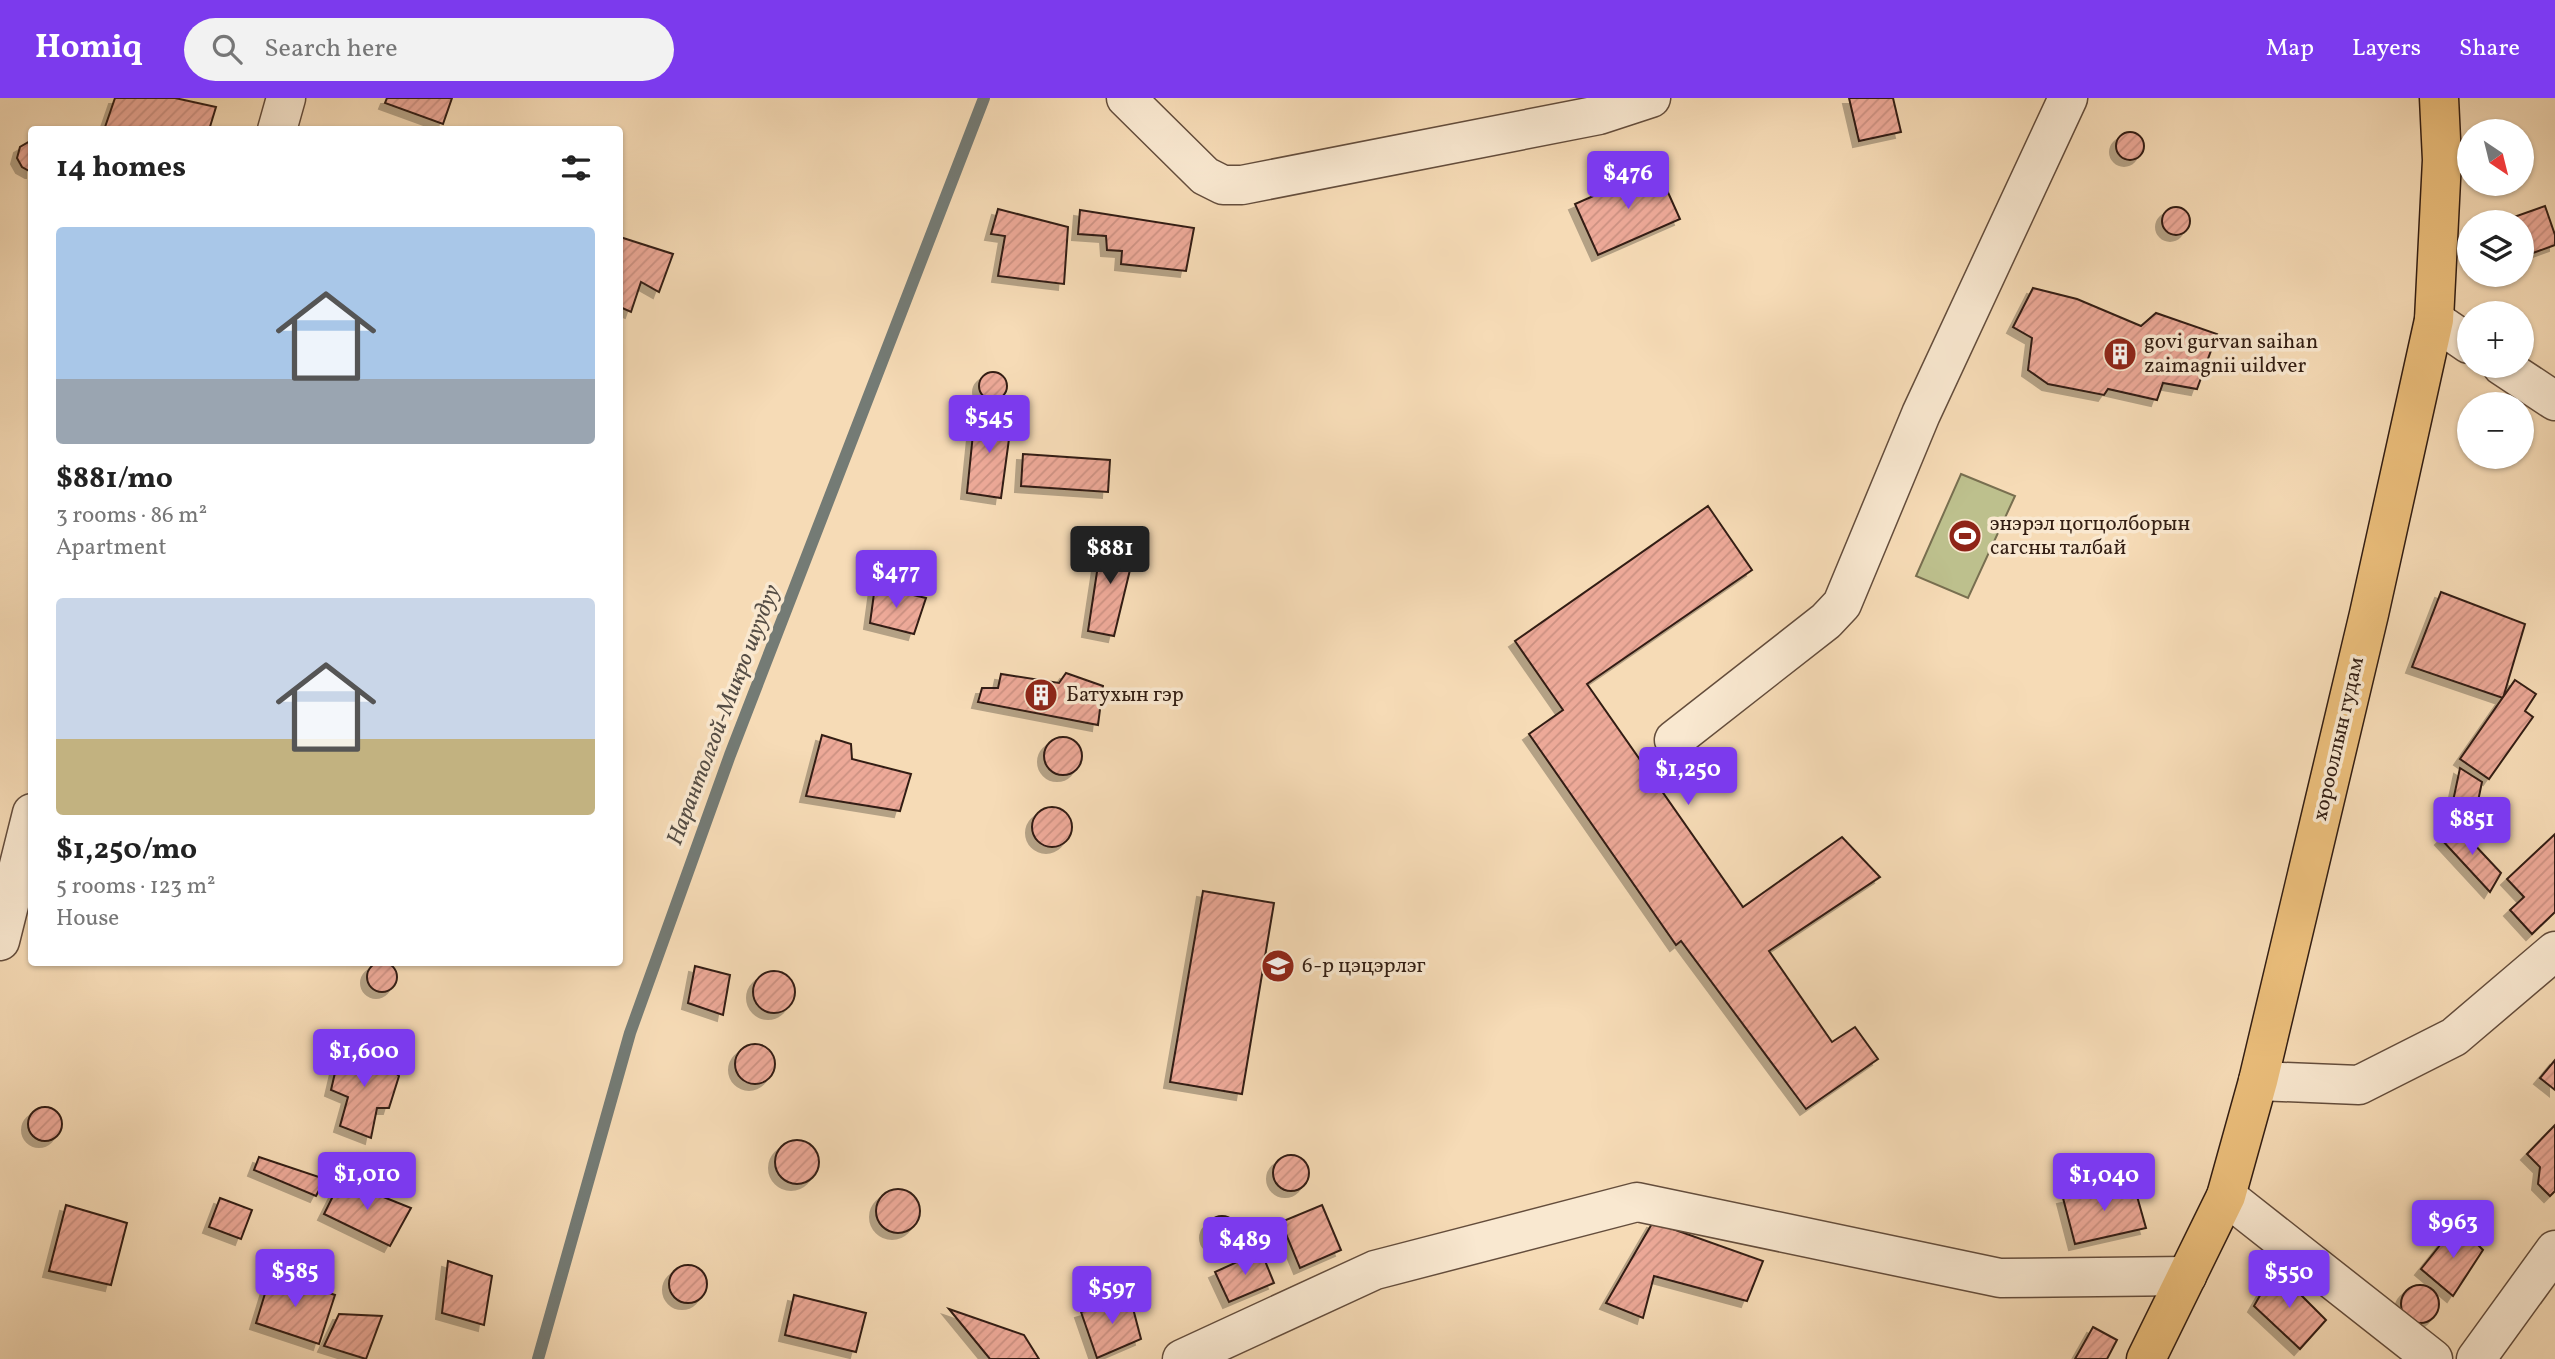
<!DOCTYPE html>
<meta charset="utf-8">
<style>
:root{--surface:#fff;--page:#f2f2f2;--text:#222;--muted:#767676;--accent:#7c3aed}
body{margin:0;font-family:Vollkorn,serif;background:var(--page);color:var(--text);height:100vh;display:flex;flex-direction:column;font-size:26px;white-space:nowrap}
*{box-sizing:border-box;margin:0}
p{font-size:23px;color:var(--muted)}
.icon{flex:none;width:38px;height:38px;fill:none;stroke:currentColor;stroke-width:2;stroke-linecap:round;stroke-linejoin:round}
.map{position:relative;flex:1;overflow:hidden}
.panel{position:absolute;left:28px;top:28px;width:595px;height:840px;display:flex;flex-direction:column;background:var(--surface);border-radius:7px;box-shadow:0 2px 5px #0004}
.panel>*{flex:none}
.needle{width:46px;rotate:145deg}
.buttons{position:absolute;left:2457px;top:21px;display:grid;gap:14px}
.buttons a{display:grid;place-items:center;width:77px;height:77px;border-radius:50%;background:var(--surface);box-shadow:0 2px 5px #0004;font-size:35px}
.price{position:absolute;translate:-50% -60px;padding:0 16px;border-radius:7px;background:var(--accent);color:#fff;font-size:23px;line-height:46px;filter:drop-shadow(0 2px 4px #0008)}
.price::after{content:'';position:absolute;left:50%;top:42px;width:21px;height:16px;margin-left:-10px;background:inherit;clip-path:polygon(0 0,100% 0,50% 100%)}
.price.on{background:#222;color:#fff}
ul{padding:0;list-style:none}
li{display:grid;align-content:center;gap:14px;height:371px;padding:0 28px}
li span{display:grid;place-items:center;height:217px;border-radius:7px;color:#555}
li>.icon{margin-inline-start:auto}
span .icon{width:126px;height:126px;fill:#fffc;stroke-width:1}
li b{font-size:30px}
h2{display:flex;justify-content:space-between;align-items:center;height:84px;padding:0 28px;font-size:30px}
header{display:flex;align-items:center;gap:42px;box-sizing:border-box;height:98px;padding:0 35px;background:var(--accent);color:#fff}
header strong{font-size:33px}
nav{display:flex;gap:38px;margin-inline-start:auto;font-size:24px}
.search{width:490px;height:63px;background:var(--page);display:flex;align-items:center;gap:18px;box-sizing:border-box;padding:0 24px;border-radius:38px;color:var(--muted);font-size:26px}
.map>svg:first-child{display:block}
</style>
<header>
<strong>Homiq</strong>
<div class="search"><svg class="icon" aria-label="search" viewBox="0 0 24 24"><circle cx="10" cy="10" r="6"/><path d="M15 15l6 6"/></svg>Search here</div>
<nav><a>Map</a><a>Layers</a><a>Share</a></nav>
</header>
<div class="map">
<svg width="2555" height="1261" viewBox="0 0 2555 1261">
<defs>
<pattern id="building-hatch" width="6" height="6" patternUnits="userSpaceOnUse" patternTransform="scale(1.75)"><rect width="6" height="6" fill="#eda998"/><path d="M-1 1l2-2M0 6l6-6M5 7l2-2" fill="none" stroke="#cc9182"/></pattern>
<filter id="shadow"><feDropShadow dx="-6" dy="6" stdDeviation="0" flood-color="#0004"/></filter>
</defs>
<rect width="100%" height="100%" fill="#f6dbb6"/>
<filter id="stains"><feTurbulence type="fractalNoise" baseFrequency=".00286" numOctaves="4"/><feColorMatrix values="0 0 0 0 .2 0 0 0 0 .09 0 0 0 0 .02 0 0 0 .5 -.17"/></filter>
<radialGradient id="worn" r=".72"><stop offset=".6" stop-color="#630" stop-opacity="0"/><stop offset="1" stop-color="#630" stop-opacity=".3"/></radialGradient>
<!-- pitch -->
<polygon fill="#bdc08d" stroke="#786f50" stroke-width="2" points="1961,376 2015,398 1968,500 1916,478"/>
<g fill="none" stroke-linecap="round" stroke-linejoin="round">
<!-- stream -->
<polyline stroke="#747b75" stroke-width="12" points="538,1261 630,935 730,657 984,0"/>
</g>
<!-- building -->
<g fill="url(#building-hatch)" stroke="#331e13" stroke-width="2" filter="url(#shadow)">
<polygon points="115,0 175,0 216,9 209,32 104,32"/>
<polygon points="387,0 452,0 443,26 385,5"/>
<polygon points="1849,0 1893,0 1901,34 1859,43"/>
<circle cx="2130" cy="48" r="14"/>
<polygon points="32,42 32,74 31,74 22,69 17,60 20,49"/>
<polygon points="1657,70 1680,121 1598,157 1575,106"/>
<polygon points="2545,108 2555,137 2555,147 2522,159 2522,124 2500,124"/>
<circle cx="2176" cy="123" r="14"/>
<polygon points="998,111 1068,129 1064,186 998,178 1005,138 991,136"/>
<polygon points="1080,112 1194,130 1186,173 1121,166 1122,153 1107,152 1106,138 1078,136"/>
<polygon points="620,139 673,156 659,194 641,184 631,214 620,209"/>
<polygon points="2033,190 2077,201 2141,228 2156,215 2217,236 2197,291 2163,285 2157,302 2108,291 2104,297 2048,286 2028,272 2032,240 2013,229"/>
<circle cx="993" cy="288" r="14"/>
<polygon points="975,316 1012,319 1001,400 967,395"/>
<polygon points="1023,356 1110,362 1108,394 1021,388"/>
<polygon points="1708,408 1752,472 1587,586 1743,809 1842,739 1880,779 1769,853 1832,944 1855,929 1878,961 1806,1011 1681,843 1676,847 1529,636 1563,612 1515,543"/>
<polygon points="1102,441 1136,447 1114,538 1088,533"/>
<polygon points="875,488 926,500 914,536 870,525"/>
<polygon points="2441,494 2525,526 2503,600 2412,569"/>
<polygon points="1066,575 1103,588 1098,627 978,604 982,590 998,590 1001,576 1059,585"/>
<polygon points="2515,582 2536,596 2525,613 2533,619 2489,681 2460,661"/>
<polygon points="822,637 851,646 852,661 911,676 900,713 806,698"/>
<circle cx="1063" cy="658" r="19"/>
<polygon points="2460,670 2482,684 2473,727 2449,722"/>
<circle cx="1052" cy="729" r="20"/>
<polygon points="2456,727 2501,775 2490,794 2441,741"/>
<polygon points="2555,736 2555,814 2532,836 2510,812 2524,799 2507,781"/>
<polygon points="1203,793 1274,805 1242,996 1170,984"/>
<circle cx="382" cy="879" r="15"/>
<polygon points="695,868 730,877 723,917 688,905"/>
<circle cx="774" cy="894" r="21"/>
<circle cx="755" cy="966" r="20"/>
<polygon points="340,953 367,961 369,953 393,960 388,968 399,978 389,1010 377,1010 371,1040 340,1028 348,999 331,992"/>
<polygon points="2555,962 2555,992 2540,980"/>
<circle cx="45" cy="1026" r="17"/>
<polygon points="2555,1027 2555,1093 2550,1098 2538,1086 2540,1069 2527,1056"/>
<circle cx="797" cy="1064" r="22"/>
<circle cx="1291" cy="1075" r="18"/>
<polygon points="259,1059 325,1081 316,1098 254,1072"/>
<polygon points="341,1082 411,1110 390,1148 324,1116"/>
<polygon points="2133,1084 2146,1130 2075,1146 2063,1100"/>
<circle cx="898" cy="1113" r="22"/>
<polygon points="220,1100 252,1112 241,1141 209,1129"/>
<polygon points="66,1107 127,1125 111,1187 49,1173"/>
<polygon points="1322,1107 1341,1152 1300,1170 1281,1124"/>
<circle cx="1222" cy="1134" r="16"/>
<polygon points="1653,1124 1763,1163 1747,1203 1654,1178 1643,1220 1606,1205"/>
<polygon points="2457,1126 2483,1152 2453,1198 2421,1171"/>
<polygon points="1261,1153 1274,1185 1229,1204 1215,1174"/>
<polygon points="448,1163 492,1178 484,1227 442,1215"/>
<circle cx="688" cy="1186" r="19"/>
<polygon points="2275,1171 2326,1222 2300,1251 2254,1208"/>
<polygon points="271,1176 335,1197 319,1246 256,1225"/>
<circle cx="2420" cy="1206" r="19"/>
<polygon points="794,1197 866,1215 856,1254 785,1237"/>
<polygon points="1130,1199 1141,1241 1097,1260 1081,1214"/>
<polygon points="949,1211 1024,1237 1039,1261 990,1261"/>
<polygon points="339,1216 382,1218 366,1261 324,1248"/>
<polygon points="2093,1229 2117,1242 2107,1261 2075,1261"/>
</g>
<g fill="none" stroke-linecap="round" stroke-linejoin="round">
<defs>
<g id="minor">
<polyline points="1126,0 1205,78 1223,87 1242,87 1599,17 1651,0"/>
<polyline points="277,32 286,0"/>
<polyline points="2434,222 2469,246"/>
<polyline points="2502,268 2555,303"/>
<polyline points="1674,642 1826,523 1842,506 1921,316 2068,0"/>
<polyline points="0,843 32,715"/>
<polyline points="2258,983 2359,987 2454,939 2555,853"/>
<polyline points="2226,1098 2433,1261"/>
<polyline points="1182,1261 1375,1172 1637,1104 2000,1180 2187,1178"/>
<polyline points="2476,1261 2555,1152"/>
</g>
<polyline id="major" points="2146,1261 2226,1098 2258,983 2369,516 2434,222 2442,62 2439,0"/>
</defs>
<!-- minor casing -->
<use href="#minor" stroke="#644d3c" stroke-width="41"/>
<!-- major casing -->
<use href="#major" stroke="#331e13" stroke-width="41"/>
<!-- minor -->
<use href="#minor" stroke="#f9e8d0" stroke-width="38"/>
<!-- major -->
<use href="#major" stroke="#ebbe7b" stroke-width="38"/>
</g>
<!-- icons -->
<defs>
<symbol id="building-disc" viewBox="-11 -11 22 22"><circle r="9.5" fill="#8f2418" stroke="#f9e8d0"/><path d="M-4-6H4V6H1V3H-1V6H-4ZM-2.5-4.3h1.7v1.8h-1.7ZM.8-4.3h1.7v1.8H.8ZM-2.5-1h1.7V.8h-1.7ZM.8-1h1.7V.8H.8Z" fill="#fff"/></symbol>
<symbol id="stadium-disc" viewBox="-11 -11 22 22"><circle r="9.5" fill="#8f2418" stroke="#f9e8d0"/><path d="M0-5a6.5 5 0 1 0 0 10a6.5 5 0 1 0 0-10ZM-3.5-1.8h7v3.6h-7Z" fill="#fff"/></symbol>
<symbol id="school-disc" viewBox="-11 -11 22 22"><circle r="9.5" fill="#8f2418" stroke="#f9e8d0"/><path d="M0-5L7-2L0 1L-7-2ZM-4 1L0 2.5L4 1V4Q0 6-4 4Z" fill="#fff"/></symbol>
</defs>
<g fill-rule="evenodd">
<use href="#building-disc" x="2101" y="237" width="38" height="38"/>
<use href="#stadium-disc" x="1946" y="419" width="38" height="38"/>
<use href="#building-disc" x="1022" y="578" width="38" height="38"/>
<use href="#school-disc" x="1259" y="849" width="38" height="38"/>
</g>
<g text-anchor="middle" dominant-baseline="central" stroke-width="7" stroke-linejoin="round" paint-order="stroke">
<!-- poi labels -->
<g font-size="21" fill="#331e13" stroke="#f9e8d0" text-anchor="start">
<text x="2144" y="244">govi gurvan saihan<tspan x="2144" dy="24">zaimagnii uildver</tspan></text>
<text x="1990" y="426">энэрэл цогцолборын<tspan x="1990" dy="24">сагсны талбай</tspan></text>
<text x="1066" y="597">Батухын гэр</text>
<text x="1302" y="868">6-р цэцэрлэг</text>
</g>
<!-- street labels -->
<g font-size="21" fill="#331e13" stroke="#f9e8d0">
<text transform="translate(2339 641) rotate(-77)">хорооллын гудам</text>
</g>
<!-- water labels -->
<g font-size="23" font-style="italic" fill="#544c44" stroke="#f9e8d0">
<text transform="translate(724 617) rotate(-69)">Нарантолгой-Микро шуудуу</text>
</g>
</g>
<rect width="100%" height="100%" filter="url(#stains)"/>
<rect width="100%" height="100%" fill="url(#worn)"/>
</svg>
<div class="buttons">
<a><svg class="needle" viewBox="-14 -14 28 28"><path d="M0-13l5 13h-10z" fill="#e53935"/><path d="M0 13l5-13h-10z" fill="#767676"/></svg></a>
<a><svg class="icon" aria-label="layers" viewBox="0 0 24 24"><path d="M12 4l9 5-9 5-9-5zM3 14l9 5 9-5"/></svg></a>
<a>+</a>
<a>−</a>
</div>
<b class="price" style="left:1628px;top:113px">$476</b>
<b class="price" style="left:989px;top:357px">$545</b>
<b class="price on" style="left:1110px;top:488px">$881</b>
<b class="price" style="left:896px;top:512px">$477</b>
<b class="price" style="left:1688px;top:709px">$1,250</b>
<b class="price" style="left:2472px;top:759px">$851</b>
<b class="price" style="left:364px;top:991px">$1,600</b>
<b class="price" style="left:367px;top:1114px">$1,010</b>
<b class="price" style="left:2104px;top:1115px">$1,040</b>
<b class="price" style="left:2453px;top:1162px">$963</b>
<b class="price" style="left:1245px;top:1179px">$489</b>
<b class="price" style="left:295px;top:1211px">$585</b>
<b class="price" style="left:2289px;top:1212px">$550</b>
<b class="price" style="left:1112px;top:1228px">$597</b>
<section class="panel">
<h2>14 homes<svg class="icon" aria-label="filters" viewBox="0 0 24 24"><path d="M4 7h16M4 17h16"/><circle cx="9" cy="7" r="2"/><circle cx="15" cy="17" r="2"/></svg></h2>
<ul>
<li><span style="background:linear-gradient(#a9c7e8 70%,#9aa5b1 0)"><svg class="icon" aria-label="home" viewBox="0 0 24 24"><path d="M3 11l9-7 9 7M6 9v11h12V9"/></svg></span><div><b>$881/mo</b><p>3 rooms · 86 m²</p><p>Apartment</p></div></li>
<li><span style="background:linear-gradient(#c9d6e8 65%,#c2b280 0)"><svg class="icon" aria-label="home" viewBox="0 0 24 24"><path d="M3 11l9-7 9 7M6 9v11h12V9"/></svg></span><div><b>$1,250/mo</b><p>5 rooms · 123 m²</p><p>House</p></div></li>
</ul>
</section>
</div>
